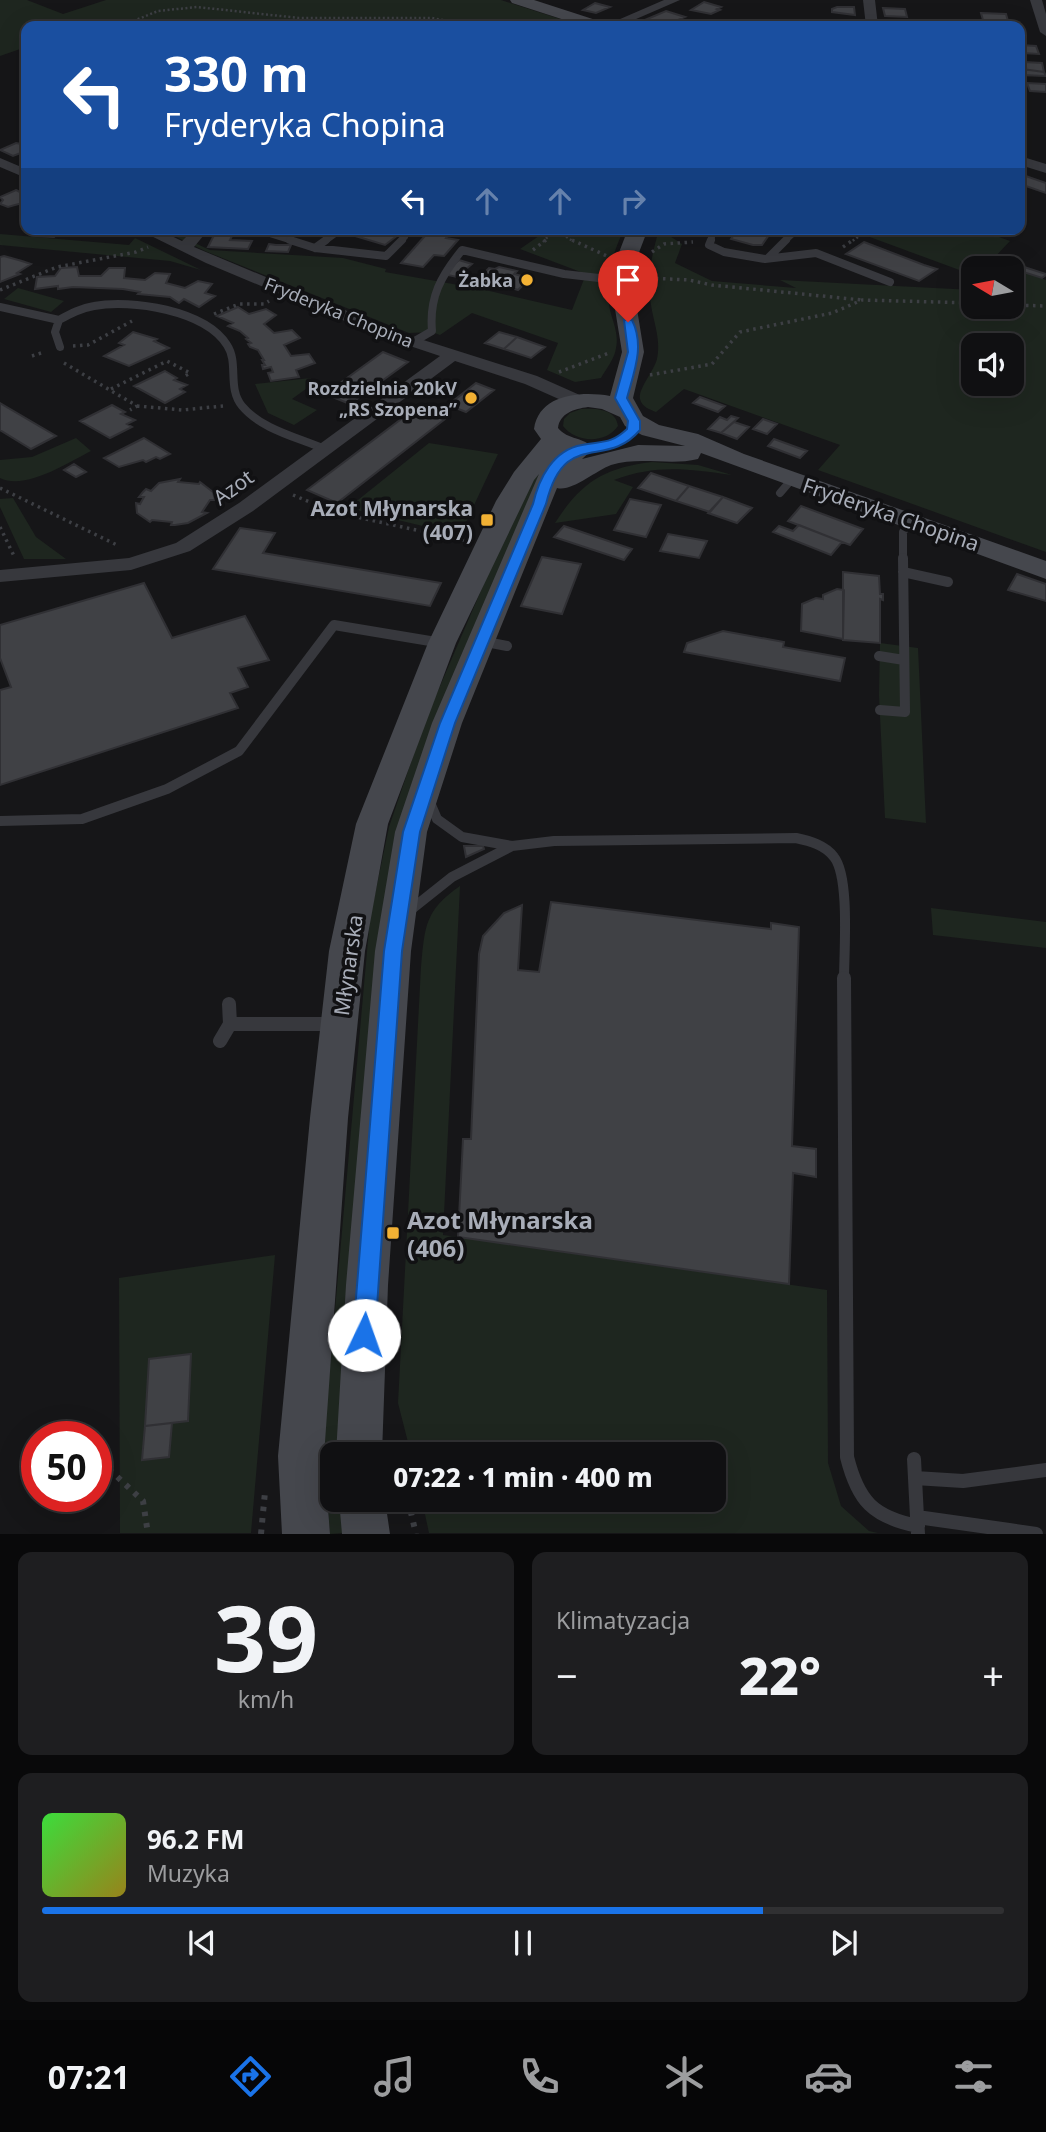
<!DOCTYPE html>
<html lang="pl">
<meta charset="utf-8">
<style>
body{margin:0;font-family:"Noto Sans",sans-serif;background:#1e1e20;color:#f1f3f6;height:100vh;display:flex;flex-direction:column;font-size:26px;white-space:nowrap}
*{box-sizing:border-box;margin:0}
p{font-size:23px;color:#9c9d9f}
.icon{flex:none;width:38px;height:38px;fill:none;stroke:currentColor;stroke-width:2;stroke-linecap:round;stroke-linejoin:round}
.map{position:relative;height:1534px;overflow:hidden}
.panel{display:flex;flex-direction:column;gap:18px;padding:18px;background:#09090a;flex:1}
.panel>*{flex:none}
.banner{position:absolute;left:21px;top:21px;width:1004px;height:214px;border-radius:14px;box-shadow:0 7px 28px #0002,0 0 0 2px #303032;background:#1a4fa0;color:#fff;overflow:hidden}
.needle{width:46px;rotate:280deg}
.tools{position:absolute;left:961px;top:256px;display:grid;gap:14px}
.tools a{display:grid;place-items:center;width:63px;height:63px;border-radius:14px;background:#101012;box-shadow:0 7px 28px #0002,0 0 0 2px #303032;font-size:35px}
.speed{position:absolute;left:21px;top:1421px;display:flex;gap:14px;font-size:35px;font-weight:700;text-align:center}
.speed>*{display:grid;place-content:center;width:91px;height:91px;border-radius:50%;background:#101012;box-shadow:0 7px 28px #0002,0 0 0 2px #303032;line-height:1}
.speed .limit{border:10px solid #d22;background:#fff;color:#111}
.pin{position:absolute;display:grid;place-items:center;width:60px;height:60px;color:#fff;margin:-72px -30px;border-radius:50% 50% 50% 0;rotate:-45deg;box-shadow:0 0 7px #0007}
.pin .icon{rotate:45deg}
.me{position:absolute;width:77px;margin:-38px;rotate:3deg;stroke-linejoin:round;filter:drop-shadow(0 0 5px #0008)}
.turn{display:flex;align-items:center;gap:24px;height:147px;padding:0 28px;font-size:32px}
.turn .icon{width:91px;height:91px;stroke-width:2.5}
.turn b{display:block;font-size:49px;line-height:60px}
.lanes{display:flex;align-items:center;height:66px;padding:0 28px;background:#0003;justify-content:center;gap:35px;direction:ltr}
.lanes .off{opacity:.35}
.big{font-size:52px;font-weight:800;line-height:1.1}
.panel .tile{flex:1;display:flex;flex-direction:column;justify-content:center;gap:10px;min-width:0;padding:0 24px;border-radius:14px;background:#1e1e20}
.panel .dial{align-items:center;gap:0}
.dial b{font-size:91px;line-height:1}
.song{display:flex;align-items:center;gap:21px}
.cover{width:84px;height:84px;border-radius:10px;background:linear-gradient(135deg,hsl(120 70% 55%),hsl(50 70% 35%))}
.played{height:7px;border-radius:4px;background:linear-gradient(90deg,#1a73e8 75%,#303032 75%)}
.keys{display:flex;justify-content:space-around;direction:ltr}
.heat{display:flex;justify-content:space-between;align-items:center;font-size:38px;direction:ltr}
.panel .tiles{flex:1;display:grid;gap:18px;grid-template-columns:1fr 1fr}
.tile:last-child{grid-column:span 2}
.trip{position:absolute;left:320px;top:1442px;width:406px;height:70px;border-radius:14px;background:#101012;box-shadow:0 7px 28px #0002,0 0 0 2px #303032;font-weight:800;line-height:70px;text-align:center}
.dock{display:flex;height:112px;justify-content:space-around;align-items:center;background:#060607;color:#9c9d9f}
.dock .icon{width:49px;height:49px}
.dock .selected{color:#1a73e8}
.dock b{font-size:32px;color:#f1f3f6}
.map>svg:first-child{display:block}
.green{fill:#1e261f;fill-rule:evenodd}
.building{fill:#404145;stroke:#303034;stroke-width:2}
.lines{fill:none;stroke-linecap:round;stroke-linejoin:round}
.path-far2{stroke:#3d3f44;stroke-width:2.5;stroke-dasharray:2 2.5;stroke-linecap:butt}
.path-far1{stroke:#3d3f44;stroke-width:3.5;stroke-dasharray:2.5 4.5;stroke-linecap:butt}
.path{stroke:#3d3f44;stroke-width:6;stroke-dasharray:4.5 7;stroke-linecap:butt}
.lane-far3{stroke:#37383d;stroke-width:6}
.lane-far2{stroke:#37383d;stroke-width:8}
.lane-far1{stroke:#37383d;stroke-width:10}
.lane{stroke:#37383d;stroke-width:14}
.street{fill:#37383d;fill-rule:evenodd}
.secondary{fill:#45474d;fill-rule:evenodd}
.route{fill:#1a73e8;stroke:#114b97;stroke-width:2}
.poi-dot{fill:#f2b134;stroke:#111113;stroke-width:2.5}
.labels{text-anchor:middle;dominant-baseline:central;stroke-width:7;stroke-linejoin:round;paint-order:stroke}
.far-poi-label{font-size:18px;font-weight:bold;fill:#a8adb8;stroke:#111113;text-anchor:end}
.far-street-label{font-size:18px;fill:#a8adb8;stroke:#111113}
.street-label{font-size:21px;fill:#a8adb8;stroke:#111113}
.poi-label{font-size:21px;font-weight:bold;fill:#a8adb8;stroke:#111113;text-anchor:end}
.near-poi-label{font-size:24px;font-weight:bold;fill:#a8adb8;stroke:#111113;text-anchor:start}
</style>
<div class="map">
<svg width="1046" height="1534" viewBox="0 0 1046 1534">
<rect width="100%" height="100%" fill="#161618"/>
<path class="green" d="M 0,0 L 27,0 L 63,14 L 106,0 L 501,0 L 582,26 L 26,26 L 26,47 L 0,56 Z
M 160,229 L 195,229 L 186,239 L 210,250 L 343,258 L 386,269 L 385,272 L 481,289 L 572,310 L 586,274 L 520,249 L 549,229 L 624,229 C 612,255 604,281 610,310 C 613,322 619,335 616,348 C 615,358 606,369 601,378 L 575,382 L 547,370 L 558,343 L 472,313 L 440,335 L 432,332 L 409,333 L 205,251 Z
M 659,229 L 682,244 L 675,263 L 712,281 L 796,288 L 780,280 L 973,290 L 973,306 L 1012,306 L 1012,292 L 1017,291 L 1012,289 L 1012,268 L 973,268 L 973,275 L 848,229 L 977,229 L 1010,241 L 992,260 L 1046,280 L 1046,552 L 818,470 L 840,445 L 684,389 L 656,412 C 649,409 642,407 640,399 C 638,389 654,371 657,359 C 661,339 654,324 651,305 C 646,278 652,255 659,229 ZM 973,345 L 1012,345 L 1012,383 L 973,383 Z
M 0,234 L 129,245 L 135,238 L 201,270 L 170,261 L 0,245 Z
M 18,288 L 64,301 L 51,312 L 4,299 Z
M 311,378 L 310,386 L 292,399 L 317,410 L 294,425 L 268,413 L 255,384 Z
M 581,409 C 596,408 616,409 618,426 C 606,444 576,443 563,426 L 564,419 L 570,413 Z
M 76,438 L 91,451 C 69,462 25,491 0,478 L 0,460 L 32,457 Z
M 429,443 L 498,454 L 460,535 L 348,508 Z
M 545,461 L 435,724 L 337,1454 L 332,1454 L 332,1500 L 341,1500 L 345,1533 L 330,1534 L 323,1444 L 370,918 L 389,827 L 425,721 L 519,502 Z
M 652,462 L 698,465 L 732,475 C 688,469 656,464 614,480 L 633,487 L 616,514 L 555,523 C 581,482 604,468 652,462 Z
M 13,498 L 36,537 L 66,559 L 24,559 L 0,507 L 0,499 Z
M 880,643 L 918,648 L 926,823 L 885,818 L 879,695 Z
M 460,886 L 443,1235 L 827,1290 L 828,1463 L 841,1506 L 869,1531 L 878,1533 L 429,1533 L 422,1500 L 714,1500 L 714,1454 L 411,1454 L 398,1403 L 421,967 C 425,927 424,911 460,886 Z
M 931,908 L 1046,922 L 1046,948 L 933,935 Z
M 275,1255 L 251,1533 L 120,1533 L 119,1278 Z"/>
<path class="building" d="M 704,2 L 721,7 L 717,9 L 720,10 L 711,14 L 691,10 Z
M 595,3 L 610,7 L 596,13 L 583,10 Z
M 837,7 L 854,7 L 855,15 L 832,12 L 832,9 Z
M 883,8 L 905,9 L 907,17 L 885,16 Z
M 666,11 L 685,17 L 664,26 L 633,25 Z
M 981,13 L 1006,14 L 1008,21 L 983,20 Z
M 1020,45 L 1036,46 L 1039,54 L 1022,53 Z
M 1024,62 L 1042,63 L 1044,72 L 1022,69 L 1026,67 Z
M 1022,69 L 1044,72 L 1046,76 L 1020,75 Z
M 1027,83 L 1046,84 L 1046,92 L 1030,91 Z
M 16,143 L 26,145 L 26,151 L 13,156 L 0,150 Z
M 1020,174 L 1046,183 L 1046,193 L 1020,184 Z
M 16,190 L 26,195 L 26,202 L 8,207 L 0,204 L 3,200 L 0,197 Z
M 43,229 L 47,229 L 60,230 L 54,237 L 37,236 Z
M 360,229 L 406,229 L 385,245 L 352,235 Z
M 431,229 L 453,229 L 446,238 L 458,240 L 444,256 L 434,255 L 423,267 L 401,263 Z
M 738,229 L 770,229 L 769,232 L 771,232 L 762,245 L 753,245 L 731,239 Z
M 216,231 L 234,232 L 230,240 L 252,241 L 248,249 L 208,247 Z
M 864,242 L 924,265 L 937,269 L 919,281 L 846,254 Z
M 269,244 L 276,245 L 291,245 L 288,252 L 266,251 Z
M 4,256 L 22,261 L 31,264 L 17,273 L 20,274 L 0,282 L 0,257 Z
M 459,260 L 472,264 L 457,277 L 443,274 Z
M 1021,266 L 1046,274 L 1046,275 L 1042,278 L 1017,270 Z
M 77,267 L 79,276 L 101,276 L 109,268 L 125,268 L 124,278 L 145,280 L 155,273 L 170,274 L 166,283 L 185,288 L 198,281 L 212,284 L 205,293 L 215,296 L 199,307 L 184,299 L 179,303 L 170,297 L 138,294 L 140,292 L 123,289 L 73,287 L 58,289 L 58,286 L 35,289 L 37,277 L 55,276 L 61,268 Z
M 499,267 L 517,271 L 514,274 L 530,278 L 518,290 L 491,281 L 488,284 L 480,282 L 488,274 L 484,273 L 489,268 L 495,269 Z
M 238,307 L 249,314 L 266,309 L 276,315 L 264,324 L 274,333 L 292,330 L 300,338 L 284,345 L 291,356 L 309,354 L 315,363 L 296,370 L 299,377 L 271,381 L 268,373 L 273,372 L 271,367 L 263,369 L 262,365 L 265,365 L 262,360 L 264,360 L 258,350 L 250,347 L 248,344 L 251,343 L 246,339 L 248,338 L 240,331 L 228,326 L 233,323 L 217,316 Z
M 133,332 L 157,339 L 154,341 L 169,348 L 129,366 L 104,356 L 124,345 L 119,343 Z
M 499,332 L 517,337 L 504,349 L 485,343 Z
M 517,337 L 545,347 L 531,358 L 504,349 Z
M 383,352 L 408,362 L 350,404 L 325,394 Z
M 165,371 L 177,378 L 174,380 L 187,385 L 180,389 L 185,392 L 165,403 L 134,386 Z
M 476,383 L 494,390 L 466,412 L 448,405 Z
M 700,397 L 725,406 L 718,412 L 693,403 Z
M 0,403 L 56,436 L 31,449 L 0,430 Z
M 112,405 L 125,412 L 121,414 L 135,420 L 127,424 L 132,427 L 110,438 L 80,421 Z
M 416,408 L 445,419 L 337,503 L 307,490 Z
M 731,416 L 738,418 L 721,433 L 708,429 L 720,417 L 727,420 Z
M 763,419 L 777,424 L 767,434 L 753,429 Z
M 734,422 L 749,427 L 737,439 L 721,433 Z
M 144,438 L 170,454 L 160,459 L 156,457 L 146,462 L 143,460 L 119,467 L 104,458 Z
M 774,439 L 807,451 L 800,458 L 768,446 Z
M 74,464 L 86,472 L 76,477 L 64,470 Z
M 651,473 L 689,486 L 676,501 L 638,488 Z
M 180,479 L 178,482 L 199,484 L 200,482 L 213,492 L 215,500 L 210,500 L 202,512 L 207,513 L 188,523 L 175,525 L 171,525 L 172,522 L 152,520 L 150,522 L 137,513 L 136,503 L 140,504 L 144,497 L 139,497 L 143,492 L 146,489 L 151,491 L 159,483 Z
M 689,486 L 723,497 L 710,512 L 676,501 Z
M 723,497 L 752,508 L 737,523 L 708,513 Z
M 630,499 L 661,505 L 646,537 L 614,530 Z
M 801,506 L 836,519 L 863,529 L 850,545 L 788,521 Z
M 799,525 L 842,542 L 831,555 L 773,532 L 779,526 L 793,531 Z
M 564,526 L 632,549 L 624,560 L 554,537 Z
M 240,528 L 275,533 L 263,553 L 441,583 L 430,606 L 213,569 Z
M 668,534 L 707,541 L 699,558 L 660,551 Z
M 542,557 L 581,564 L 562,614 L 521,606 Z
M 843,572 L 879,576 L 880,594 L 883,594 L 883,600 L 880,599 L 880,643 L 843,640 Z
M 1017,574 L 1046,584 L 1046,601 L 1008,590 Z
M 144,583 L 172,638 L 245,616 L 269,660 L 238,668 L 248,687 L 230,693 L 238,708 L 0,785 L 0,690 L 11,687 L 0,658 L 0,625 Z
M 837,589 L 844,590 L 843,639 L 801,631 L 802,604 L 816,598 L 823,599 L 823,595 Z
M 723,631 L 784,642 L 783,647 L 845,658 L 840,681 L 684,652 L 687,643 Z
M 464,846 L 483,846 L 484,849 L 466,857 Z
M 551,902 L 771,929 L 771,923 L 799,927 L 792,1146 L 816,1149 L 816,1177 L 793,1173 L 789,1284 L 458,1237 L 463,1139 L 471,1139 L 479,954 L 483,936 L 504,913 L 522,905 L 518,970 L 539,972 Z
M 191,1354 L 188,1421 L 145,1426 L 149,1359 Z
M 172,1423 L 169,1457 L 142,1460 L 145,1426 Z"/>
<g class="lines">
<path class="path-far2" d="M 121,26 L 158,11 L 197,7 L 299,18 L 432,18 L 475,26
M 555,229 L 574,242
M 837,229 L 858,237 L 851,242
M 543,242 L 555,229"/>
<path class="path-far1" d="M 572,240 L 607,256
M 843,247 L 853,240
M 533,250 L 546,240
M 652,252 L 664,244 L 693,242
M 649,278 L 689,280 L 712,285 L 862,300
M 0,290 L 57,267 L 136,252 L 148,247
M 1012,305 L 1046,306
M 214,314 L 239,304 L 264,304 L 269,301
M 73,346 L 88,345 L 132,321
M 32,356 L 44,352
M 64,363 L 137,406 L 130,410
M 559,372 L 609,353
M 650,375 L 712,364 L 740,332 L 832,313 L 862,300 L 973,303
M 111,389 L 167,361 L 190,373 L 185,376
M 137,406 L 182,410 L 223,406
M 0,488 L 119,546
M 293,495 L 333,512 L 467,541
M 0,527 L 15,558"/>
<path class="path" d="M 109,1469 L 143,1501 L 148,1534
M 408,1500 L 416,1534
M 261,1534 L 265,1492"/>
<path class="lane-far3" d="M 263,229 L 260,231 L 295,242
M 324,242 L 342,229
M 400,242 L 405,237
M 710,242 L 715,229
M 784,242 L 798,229"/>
<path class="lane-far2" d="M 290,240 L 315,248 L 386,256 L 402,240
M 711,240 L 709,245 L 724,252 L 765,259 L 816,253 L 890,282
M 315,248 L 326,240
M 768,258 L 786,240
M 0,307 L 59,320
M 413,342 L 432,331 C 429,297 441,276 462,250 L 564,274 L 625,281
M 60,347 L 55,332 L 59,320 C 70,314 81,308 94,306 C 131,299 205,310 227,345 C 239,363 227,388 242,406 C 261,429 296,437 322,448
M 780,493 L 792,479
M 903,560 L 903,532 L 911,520"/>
<path class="lane-far1" d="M 903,572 L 948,582
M 481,641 L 507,646
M 879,656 L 904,660
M 880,710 L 905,712 L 903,558
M 428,798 L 437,819 L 462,837 L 512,846 L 554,841 L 796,838 C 810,841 825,845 834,857 C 850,877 844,952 844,980
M 0,821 L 82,819 L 167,789 L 239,751 L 334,625 L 442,643
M 408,912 L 452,877 L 512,846"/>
<path class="lane" d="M 844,978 L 847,1457 C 858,1501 873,1517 918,1526
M 229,1004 L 230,1024 L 334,1024
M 220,1041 L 230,1024
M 914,1459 L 917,1517
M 915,1478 L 963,1481 L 1046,1470
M 918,1534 L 917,1517 L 1009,1530
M 1010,1534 L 1009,1530 L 1036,1534"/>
<path class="street" d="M 664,0 L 680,0 L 620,26 L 604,26 Z
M 863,0 L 875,0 L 878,26 L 866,26 Z
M 1030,0 L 1042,0 L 1046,14 L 1046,36 L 1040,32 Z
M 1020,156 L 1046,164 L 1046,173 L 1020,165 Z
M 0,158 L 26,169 L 26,178 L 0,167 Z
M 137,229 L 157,229 L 182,241 L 194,229 L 209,229 L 194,247 L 395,331 L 537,376 L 582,396 L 585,400 L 582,404 L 570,404 L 525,384 L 455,361 L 253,511 L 190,551 L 131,570 L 0,582 L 0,570 L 129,558 L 176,543 L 239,503 L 440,356 L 383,337 L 206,263 Z"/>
<path class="secondary" d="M 510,0 L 534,0 L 605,23 L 607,26 L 583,26 L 512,3 Z
M 628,229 L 648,229 L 638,255 L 636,279 L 637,309 L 644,352 L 633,398 L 643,416 L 659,425 L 698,434 L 744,454 L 1046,561 L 1046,579 L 701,453 L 698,459 C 670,466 640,456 611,465 C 595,471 572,492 557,488 L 462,723 L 427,832 L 411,951 L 388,1285 L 382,1454 L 336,1454 L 346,1285 L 375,951 L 395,832 L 432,723 L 539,474 L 534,480 L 456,643 L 388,824 L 365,951 L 348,1118 L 324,1456 L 330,1534 L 282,1534 L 278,1456 L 310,1118 L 329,951 L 356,824 L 428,643 L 496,501 L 514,472 L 541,439 L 534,429 C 539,394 581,391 610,396 L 622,352 L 615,309 L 614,279 L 618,255 ZM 588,407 L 602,409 L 620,417 L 625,426 L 642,435 L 685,446 L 638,445 L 582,459 L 593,449 C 586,437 567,440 558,428 C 560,413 574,409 588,407 Z
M 339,1500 L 385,1500 L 390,1534 L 342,1534 Z"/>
</g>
<path class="route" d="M 624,320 L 632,320 C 645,346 634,372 627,398 L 640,421 L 640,430 C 605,471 565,427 546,504 L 455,723 L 420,832 L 402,951 L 375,1335 L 372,1343 L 364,1346 L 356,1343 L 353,1335 L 384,951 L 403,832 L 440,723 L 533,504 C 539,478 553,450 582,445 C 603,441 611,444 627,429 L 628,421 L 615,398 L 628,352 Z"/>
<g class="poi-dot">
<circle cx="527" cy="280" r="7"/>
<circle cx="471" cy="398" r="7"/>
<rect x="480" y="513" width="14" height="14" rx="3.5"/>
<rect x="386" y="1226" width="14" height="14" rx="3.5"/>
</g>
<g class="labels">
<g class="far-poi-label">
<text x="513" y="280">Żabka</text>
<text x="457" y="388">Rozdzielnia 20kV<tspan x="457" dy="21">„RS Szopena”</tspan></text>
</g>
<g class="far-street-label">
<text transform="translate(339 312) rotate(22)">Fryderyka Chopina</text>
</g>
<g class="street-label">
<text transform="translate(233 487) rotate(-36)">Azot</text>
<text transform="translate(891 514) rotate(19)">Fryderyka Chopina</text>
<text transform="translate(348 965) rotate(-82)">Młynarska</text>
</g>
<g class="poi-label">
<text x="473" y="508">Azot Młynarska<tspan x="473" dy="24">(407)</tspan></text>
</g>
<g class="near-poi-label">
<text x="407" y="1219">Azot Młynarska<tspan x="407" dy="28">(406)</tspan></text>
</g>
</g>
</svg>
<div class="tools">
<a><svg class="needle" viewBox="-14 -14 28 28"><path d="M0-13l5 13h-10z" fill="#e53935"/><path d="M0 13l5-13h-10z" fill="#9c9d9f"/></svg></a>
<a><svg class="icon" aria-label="sound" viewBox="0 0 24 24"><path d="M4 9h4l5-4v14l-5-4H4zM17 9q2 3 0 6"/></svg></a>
</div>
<div class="speed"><div class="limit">50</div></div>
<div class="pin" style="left:628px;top:322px;background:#d93025"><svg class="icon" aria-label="arrive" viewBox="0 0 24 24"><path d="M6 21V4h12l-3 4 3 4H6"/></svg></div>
<svg class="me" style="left:364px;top:1335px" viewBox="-20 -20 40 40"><circle r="19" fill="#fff"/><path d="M0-13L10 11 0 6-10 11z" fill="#1a73e8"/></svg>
<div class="trip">07:22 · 1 min · 400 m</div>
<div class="banner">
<div class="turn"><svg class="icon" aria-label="left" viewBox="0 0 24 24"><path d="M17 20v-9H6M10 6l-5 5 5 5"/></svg><div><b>330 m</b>Fryderyka Chopina</div></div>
<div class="lanes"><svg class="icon" aria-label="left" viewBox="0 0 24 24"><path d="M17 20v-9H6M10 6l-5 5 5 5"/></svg><svg class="icon off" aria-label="ahead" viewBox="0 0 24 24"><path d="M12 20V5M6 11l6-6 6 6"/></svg><svg class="icon off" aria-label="ahead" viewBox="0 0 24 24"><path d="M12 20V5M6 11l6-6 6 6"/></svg><svg class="icon off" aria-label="right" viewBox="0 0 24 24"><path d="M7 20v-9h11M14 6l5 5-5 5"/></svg></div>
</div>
</div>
<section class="panel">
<div class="tiles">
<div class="tile dial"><b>39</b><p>km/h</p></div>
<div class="tile"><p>Klimatyzacja</p>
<div class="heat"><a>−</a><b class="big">22°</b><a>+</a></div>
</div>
<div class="tile">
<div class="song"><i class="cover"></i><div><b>96.2 FM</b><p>Muzyka</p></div></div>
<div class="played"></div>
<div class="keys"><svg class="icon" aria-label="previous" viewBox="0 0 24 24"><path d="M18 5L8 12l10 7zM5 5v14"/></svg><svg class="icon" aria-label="pause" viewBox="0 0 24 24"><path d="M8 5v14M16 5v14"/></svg><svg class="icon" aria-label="next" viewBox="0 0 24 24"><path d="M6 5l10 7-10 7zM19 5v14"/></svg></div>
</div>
</div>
</section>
<nav class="dock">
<b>07:21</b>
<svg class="icon selected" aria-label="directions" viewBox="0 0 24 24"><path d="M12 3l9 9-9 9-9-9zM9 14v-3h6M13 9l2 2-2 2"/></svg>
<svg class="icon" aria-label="music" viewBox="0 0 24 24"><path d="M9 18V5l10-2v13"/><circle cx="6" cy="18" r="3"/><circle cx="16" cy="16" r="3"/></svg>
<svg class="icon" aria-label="phone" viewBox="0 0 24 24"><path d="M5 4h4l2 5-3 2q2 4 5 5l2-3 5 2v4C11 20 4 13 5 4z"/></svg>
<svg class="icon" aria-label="climate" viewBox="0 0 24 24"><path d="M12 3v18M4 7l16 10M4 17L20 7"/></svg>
<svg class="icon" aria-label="car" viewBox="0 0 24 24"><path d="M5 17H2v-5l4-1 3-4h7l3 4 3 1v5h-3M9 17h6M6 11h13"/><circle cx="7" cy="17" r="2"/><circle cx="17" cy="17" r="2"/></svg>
<svg class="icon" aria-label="filters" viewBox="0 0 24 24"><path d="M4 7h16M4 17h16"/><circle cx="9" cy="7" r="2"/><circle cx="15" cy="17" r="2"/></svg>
</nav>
